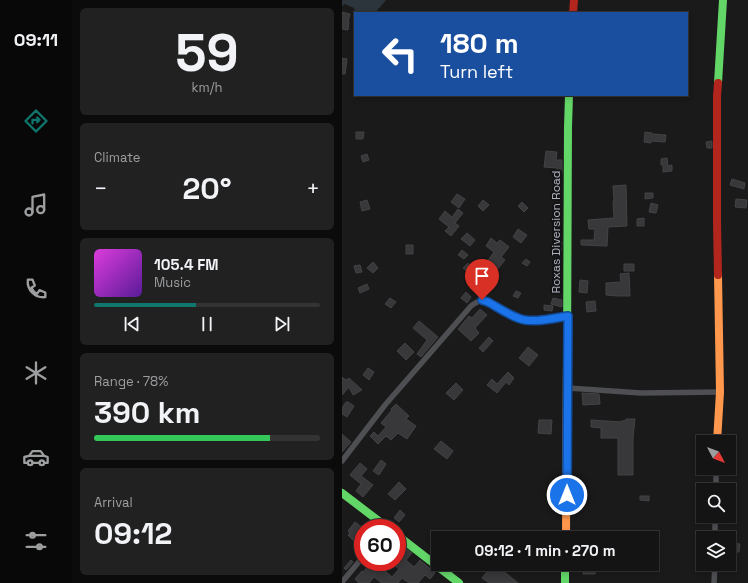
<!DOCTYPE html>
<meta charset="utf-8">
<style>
body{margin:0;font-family:"Space Grotesk",sans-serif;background:#212122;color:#f1f3f6;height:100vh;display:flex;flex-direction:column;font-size:15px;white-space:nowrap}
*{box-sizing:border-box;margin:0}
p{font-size:13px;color:#9d9ea0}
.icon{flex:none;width:22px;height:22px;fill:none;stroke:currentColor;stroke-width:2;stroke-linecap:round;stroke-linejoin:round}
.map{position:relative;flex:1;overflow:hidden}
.panel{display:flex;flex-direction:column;gap:8px;padding:8px;background:#0b0b0b;width:270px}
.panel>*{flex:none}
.top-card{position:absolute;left:12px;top:12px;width:334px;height:84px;border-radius:0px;box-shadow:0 2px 6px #0003,0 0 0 1px #333334;background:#1a4fa0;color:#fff;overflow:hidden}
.needle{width:26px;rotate:131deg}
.buttons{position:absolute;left:354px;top:435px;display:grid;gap:8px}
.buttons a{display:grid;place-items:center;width:40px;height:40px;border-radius:0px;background:#141414;box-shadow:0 2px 6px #0003,0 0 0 1px #333334;font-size:20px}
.speed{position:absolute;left:12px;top:519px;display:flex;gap:8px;font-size:20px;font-weight:700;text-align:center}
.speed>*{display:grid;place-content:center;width:52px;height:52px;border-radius:50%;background:#141414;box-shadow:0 2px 6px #0003,0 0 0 1px #333334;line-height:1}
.speed .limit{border:6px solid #d22;background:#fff;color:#111}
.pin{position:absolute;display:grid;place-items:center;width:34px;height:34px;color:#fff;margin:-41px -17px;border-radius:50% 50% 50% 0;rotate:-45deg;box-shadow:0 0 4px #0007}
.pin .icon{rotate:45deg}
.me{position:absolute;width:44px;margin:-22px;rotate:0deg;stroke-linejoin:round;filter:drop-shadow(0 0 3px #0008)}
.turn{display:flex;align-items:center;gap:14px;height:84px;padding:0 20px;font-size:18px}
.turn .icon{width:52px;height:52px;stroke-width:2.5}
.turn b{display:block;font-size:28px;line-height:34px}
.big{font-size:30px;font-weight:600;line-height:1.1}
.panel .card{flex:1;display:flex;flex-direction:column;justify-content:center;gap:6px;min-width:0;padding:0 14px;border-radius:6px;background:#212122}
.panel .dial{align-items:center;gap:0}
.dial b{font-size:52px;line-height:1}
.song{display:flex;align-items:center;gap:12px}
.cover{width:48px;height:48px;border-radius:6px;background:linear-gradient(135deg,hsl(300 70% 55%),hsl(270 70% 35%))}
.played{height:4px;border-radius:2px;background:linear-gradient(90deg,#0f766e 45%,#333334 45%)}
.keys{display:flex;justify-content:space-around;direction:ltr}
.heat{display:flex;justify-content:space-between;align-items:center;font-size:22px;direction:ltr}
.charge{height:6px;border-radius:3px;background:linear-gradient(90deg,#34c759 78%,#333334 0)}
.trip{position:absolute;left:89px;top:531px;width:228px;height:40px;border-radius:0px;background:#141414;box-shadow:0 2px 6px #0003,0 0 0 1px #333334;font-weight:600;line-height:40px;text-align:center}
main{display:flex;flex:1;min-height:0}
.tabs{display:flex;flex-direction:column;width:72px;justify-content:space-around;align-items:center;background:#080808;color:#9d9ea0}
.tabs .icon{width:28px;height:28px}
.tabs .active{color:#0f766e}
.tabs b{font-size:18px;color:#f1f3f6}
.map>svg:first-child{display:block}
.water{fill:#2d353c}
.building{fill:#38383a;stroke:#424346}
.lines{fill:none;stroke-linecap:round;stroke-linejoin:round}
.street{stroke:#4e4f53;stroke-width:5.5}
.fast{stroke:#63d668;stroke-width:8}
.slow{stroke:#ff974d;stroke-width:8}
.jam{stroke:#b3261e;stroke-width:8}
.route-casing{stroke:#114b97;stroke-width:10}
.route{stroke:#1a73e8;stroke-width:7}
.labels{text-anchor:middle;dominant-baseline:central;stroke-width:4;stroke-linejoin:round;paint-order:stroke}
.street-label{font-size:12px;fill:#acb0ba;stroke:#141416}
</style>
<main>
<nav class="tabs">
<b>09:11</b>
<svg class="icon active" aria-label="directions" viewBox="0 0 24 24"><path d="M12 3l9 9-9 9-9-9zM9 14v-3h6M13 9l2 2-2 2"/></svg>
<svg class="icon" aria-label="music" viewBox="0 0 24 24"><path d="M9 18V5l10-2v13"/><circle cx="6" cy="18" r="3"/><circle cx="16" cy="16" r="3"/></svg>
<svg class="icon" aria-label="phone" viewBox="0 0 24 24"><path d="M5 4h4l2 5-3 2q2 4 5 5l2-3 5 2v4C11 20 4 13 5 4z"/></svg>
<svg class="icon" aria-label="climate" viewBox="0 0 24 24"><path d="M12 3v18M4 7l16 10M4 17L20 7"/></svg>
<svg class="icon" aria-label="car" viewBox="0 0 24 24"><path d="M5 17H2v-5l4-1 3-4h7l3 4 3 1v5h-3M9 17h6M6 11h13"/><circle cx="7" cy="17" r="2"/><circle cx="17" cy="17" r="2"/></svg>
<svg class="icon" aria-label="filters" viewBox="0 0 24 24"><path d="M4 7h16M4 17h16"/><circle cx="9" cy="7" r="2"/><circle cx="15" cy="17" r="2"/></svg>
</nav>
<section class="panel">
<div class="card dial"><b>59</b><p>km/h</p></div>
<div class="card"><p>Climate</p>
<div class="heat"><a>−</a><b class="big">20°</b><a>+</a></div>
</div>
<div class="card">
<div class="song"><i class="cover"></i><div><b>105.4 FM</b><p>Music</p></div></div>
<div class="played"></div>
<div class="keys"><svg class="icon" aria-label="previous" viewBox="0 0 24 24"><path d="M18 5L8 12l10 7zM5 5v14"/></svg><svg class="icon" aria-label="pause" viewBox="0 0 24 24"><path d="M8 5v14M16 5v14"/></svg><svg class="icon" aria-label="next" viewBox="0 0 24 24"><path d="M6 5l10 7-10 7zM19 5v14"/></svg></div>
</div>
<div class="card"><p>Range · 78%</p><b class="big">390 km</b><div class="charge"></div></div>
<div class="card"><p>Arrival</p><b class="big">09:12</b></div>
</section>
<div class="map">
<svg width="406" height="583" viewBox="0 0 406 583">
<rect width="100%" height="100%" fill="#1a1a1a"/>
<path class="water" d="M 0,0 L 44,0 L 33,13 L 13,13 L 12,8 L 3,4 L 0,6 Z"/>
<path class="building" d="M 0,12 L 8,14 L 6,22 L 7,22 L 6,30 L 0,29 Z
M 0,58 L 5,59 L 3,74 L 0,74 Z
M 14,132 L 22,132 L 21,139 L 14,139 Z
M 303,132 L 310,133 L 310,134 L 324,135 L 323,142 L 309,141 L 309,143 L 302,142 Z
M 370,141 L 370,148 L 365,148 L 364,142 Z
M 204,151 L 215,152 L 214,160 L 220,160 L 220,173 L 215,172 L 215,168 L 202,167 Z
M 25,154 L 27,160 L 21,162 L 19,156 Z
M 325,158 L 326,166 L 330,165 L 330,171 L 321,172 L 321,165 L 319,165 L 319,159 Z
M 390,179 L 403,183 L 402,189 L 388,185 Z
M 284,185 L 285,226 L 266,227 L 265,246 L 239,245 L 239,240 L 252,240 L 253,229 L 247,229 L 246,220 L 272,218 L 271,201 L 272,201 L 271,186 Z
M 303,193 L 311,193 L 311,198 L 303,199 Z
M 115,194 L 123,199 L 117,208 L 109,202 Z
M 394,199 L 405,200 L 404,208 L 393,207 Z
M 25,200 L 28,209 L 20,211 L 18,202 Z
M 141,200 L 147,205 L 141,211 L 136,206 Z
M 180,202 L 186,208 L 182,212 L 176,206 Z
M 309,203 L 316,205 L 314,213 L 307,212 Z
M 116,209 L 121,213 L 113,223 L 117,226 L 109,236 L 103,231 L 107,227 L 97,219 L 103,211 L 110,217 Z
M 302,218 L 302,226 L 295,226 L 295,219 Z
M 176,229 L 185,235 L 179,243 L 171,237 Z
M 125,233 L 133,240 L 128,246 L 119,239 Z
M 149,238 L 155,243 L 158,240 L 167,247 L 159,257 L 163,260 L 136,293 L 132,289 L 138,281 L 130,274 L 129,275 L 121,268 L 126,263 L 137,273 L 152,252 L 144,246 Z
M 214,240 L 220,241 L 219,252 L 212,251 Z
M 64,245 L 71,245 L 71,254 L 64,254 Z
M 120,250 L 126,255 L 122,259 L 116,255 Z
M 184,259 L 188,262 L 185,266 L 180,263 Z
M 31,262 L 36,268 L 31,273 L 25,268 Z
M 282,264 L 292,264 L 292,271 L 282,271 Z
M 18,265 L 20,272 L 14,273 L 12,266 Z
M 287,273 L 288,296 L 276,296 L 264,295 L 264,283 L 279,282 L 278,274 Z
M 238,280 L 246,281 L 245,293 L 237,292 Z
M 25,284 L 27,289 L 18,293 L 16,288 Z
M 174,291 L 179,293 L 176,298 L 171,296 Z
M 124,292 L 129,297 L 125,303 L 119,298 Z
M 48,298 L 54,302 L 49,308 L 43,304 Z
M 211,298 L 220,300 L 220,307 L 209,304 Z
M 253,301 L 254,311 L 245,312 L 244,302 Z
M 202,305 L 211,306 L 210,311 L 202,310 Z
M 138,309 L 145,315 L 133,328 L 137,333 L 129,341 L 116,329 L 127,316 L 130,318 Z
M 77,321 L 96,337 L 79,357 L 75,354 L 85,340 L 71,328 Z
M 147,337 L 151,341 L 141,352 L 137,348 Z
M 63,343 L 72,352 L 64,360 L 55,351 Z
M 186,347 L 196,355 L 187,366 L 177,358 Z
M 26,368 L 32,372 L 27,380 L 21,375 Z
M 166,372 L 172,378 L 167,385 L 164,382 L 155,393 L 145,385 L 150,379 L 155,384 Z
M 0,377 L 4,380 L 7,378 L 20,390 L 11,395 L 7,387 L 0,395 Z
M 114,383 L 121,390 L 112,400 L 104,393 Z
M 240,393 L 257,394 L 258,404 L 241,405 Z
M 4,402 L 6,402 L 12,406 L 5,417 L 0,414 L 0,408 Z
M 54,404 L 67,416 L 64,419 L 74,426 L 65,439 L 56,433 L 49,440 L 44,436 L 36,444 L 28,436 L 32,432 L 36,436 L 44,427 L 39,423 L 50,410 L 49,409 Z
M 284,419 L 293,419 L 291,437 L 291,475 L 276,475 L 276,438 L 259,438 L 259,428 L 249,427 L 249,420 L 279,422 L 279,421 L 283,421 Z
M 197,420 L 210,420 L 209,434 L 196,433 Z
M 0,434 L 9,442 L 0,452 Z
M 99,441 L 111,451 L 105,459 L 92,449 Z
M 39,460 L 44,464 L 37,475 L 31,471 Z
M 18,463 L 25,469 L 19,476 L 31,485 L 21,497 L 14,491 L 19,484 L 8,475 Z
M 57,482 L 64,489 L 53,500 L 46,494 Z
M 298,496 L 307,496 L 307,501 L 298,500 Z
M 58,510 L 63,515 L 57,522 L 52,518 Z
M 13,522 L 21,528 L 21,541 L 15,537 L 12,541 L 6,535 L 8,533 L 6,531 Z
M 55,542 L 70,553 L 64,560 L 72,567 L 78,560 L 93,573 L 88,579 L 83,575 L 76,583 L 67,583 L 60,578 L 56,583 L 40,583 L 32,577 L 27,583 L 17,583 L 13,579 L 20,571 L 21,572 L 30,562 L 33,562 L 50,577 L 57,569 L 48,562 L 55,562 Z
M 390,543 L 398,544 L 397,552 L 389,552 Z
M 9,560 L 11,562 L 4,570 L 2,568 Z
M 151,564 L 159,564 L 163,567 L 160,570 L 176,583 L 147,583 L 140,578 Z
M 241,564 L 254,564 L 253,574 L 241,574 Z"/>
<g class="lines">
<path class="street" d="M 226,388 L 299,393 L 378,392
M 0,461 L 43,405 L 129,306 C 135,302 137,299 146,302 C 156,307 165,314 176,318 C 189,324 212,318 226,315
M 374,490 L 374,468
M 373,538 L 373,516
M 0,582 L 21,557
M 372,583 L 373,564"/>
<path class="fast" d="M 376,83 L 381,0
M 225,356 L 226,127 L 227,95
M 0,493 L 46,528
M 55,535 L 117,583
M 223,564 L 223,583"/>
<path class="slow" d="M 375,442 L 378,392 L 376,275
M 224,538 L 225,356"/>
<path class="jam" d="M 231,13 L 232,0
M 376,83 L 375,96 L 375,222 L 376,275"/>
</g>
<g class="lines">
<defs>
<path id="route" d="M 140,300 L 146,302 C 155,307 165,314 176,318 C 189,324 212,318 226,316 L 225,495"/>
</defs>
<use href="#route" class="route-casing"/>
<use href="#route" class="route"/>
</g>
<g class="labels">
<g class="street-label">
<text transform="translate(214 232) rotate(-90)">Roxas Diversion Road</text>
</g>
</g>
</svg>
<div class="buttons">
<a><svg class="needle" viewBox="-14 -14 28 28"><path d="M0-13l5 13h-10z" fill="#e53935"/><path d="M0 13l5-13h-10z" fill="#9d9ea0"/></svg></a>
<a><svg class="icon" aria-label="search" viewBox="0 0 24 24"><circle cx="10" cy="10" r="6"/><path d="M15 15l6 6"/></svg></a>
<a><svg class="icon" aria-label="layers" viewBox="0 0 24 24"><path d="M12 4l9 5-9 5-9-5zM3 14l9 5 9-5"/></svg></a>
</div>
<div class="speed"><div class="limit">60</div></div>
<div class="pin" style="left:140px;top:300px;background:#d93025"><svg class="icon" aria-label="arrive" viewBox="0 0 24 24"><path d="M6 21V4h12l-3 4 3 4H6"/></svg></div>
<svg class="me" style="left:225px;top:495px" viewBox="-20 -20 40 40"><circle r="17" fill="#1a73e8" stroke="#fff" stroke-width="3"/><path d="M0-11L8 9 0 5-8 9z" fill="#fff"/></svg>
<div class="trip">09:12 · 1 min · 270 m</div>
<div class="top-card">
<div class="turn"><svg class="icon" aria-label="left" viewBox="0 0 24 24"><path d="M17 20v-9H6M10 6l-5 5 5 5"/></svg><div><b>180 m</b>Turn left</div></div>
</div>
</div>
</main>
